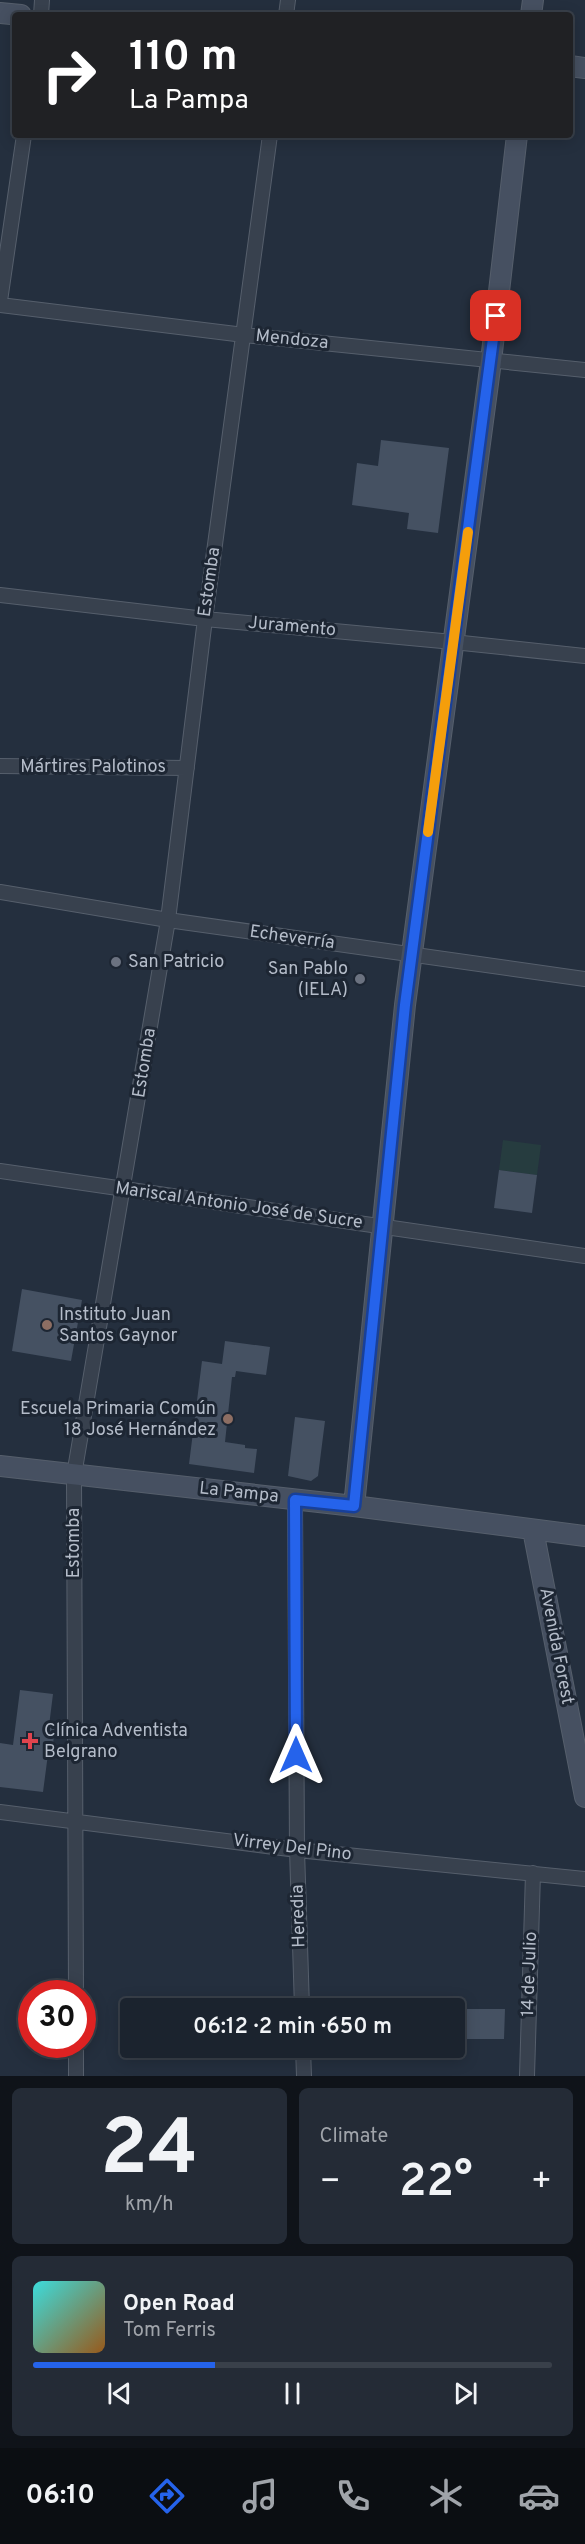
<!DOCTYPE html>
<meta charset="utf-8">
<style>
body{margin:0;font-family:Overpass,sans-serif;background:#242b36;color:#f1f3f6;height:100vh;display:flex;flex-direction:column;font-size:22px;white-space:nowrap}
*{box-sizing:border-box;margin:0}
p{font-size:20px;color:#a0a4aa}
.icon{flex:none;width:33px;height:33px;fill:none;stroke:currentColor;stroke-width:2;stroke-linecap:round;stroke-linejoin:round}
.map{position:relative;height:2076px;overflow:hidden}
.details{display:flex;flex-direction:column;gap:12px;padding:12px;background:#0f1319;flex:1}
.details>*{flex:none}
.top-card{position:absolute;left:12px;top:12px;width:561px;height:126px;border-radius:6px;box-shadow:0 3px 15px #0003,0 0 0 2px #39404a;background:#202124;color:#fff;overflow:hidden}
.speed{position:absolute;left:18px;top:1980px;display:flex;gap:12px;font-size:30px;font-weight:700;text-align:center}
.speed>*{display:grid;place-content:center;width:78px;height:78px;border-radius:50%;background:#1b232e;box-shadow:0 3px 15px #0003,0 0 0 2px #39404a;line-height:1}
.speed .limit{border:9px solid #d22;background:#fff;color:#111}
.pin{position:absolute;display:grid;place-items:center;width:51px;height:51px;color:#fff;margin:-26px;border-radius:12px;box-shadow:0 3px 9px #0006}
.me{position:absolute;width:66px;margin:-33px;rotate:0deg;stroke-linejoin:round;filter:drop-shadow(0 0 4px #0008)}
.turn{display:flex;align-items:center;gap:21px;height:126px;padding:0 18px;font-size:27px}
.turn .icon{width:78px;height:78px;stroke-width:2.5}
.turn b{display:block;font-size:42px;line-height:51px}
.big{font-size:45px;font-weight:600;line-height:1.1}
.details .tile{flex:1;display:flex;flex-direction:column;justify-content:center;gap:9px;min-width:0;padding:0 21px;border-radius:9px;background:#242b36}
.details .dial{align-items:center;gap:0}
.dial b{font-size:78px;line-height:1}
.song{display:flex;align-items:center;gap:18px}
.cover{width:72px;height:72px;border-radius:9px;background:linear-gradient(135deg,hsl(180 70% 55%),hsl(30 70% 35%))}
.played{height:6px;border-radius:3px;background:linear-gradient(90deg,#2563eb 35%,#39404a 35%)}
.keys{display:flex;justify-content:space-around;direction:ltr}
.heat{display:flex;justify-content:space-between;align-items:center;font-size:33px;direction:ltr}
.details .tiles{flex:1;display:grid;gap:12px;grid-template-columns:1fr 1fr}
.tile:last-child{grid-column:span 2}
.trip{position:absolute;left:120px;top:1998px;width:345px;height:60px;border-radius:6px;background:#1b232e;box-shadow:0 3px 15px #0003,0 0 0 2px #39404a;font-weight:600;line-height:60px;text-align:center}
.tab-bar{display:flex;height:96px;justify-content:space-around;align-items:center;background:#0b0e12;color:#a0a4aa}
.tab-bar .icon{width:42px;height:42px}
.tab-bar .selected{color:#2563eb}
.tab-bar b{font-size:27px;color:#f1f3f6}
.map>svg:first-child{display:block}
.green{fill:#263c3f}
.building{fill:#455162}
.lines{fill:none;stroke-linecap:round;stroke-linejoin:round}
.street-casing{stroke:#565f6c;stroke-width:16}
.secondary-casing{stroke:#565f6c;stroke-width:22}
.street{stroke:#38414e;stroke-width:14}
.secondary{stroke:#465061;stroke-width:20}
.route-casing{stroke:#184099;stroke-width:15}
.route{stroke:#2563eb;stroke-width:10}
.slow{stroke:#f59e0b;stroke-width:10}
.worship-dot{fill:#6b7280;stroke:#1d2633;stroke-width:2}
.education-dot{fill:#8d6e63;stroke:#1d2633;stroke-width:2}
.health-dot{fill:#e0444e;stroke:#1d2633;stroke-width:2}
.labels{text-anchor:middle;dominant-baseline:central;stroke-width:6;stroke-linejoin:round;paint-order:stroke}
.street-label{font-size:18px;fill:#b4bcc9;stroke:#1d2633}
.poi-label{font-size:18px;fill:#b4bcc9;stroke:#1d2633;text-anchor:start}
</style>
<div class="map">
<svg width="585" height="2076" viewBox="0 0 585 2076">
<rect width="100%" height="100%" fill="#242f3e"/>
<path class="green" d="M 503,1140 L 541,1145 L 537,1175 L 499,1170 Z
M 414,2008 L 465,2009 L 464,2039 L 455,2039 L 454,2008 Z"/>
<path class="building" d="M 381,440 L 449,448 L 438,533 L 407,529 L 409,513 L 352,505 L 357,463 L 378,466 Z
M 499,1170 L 537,1175 L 532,1213 L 494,1208 Z
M 22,1289 L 82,1300 L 71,1361 L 12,1351 Z
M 225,1341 L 270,1347 L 266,1375 L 236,1371 L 235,1377 L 232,1377 L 225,1442 L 245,1445 L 245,1448 L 257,1449 L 254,1473 L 189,1464 L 202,1361 L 222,1364 Z
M 295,1417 L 325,1421 L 318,1476 L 311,1481 L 288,1476 Z
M 20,1690 L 53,1694 L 49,1726 L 55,1726 L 52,1754 L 48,1754 L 43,1792 L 0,1787 L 0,1743 L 13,1745 Z
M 465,2009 L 505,2009 L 504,2039 L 464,2039 Z"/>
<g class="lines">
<defs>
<path id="street" d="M 41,15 L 42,0
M 286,15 L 288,0
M 0,301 L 24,135
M 0,305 L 244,335 L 585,370
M 0,595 L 205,619 L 453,642 L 585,656
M 0,766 L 187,768
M 0,892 L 168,920 L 585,979
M 0,1171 L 585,1256
M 295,1500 L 297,1850 L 302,2008
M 0,1812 L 297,1850 L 585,1879
M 76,1994 L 74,1475 L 168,920 L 205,619 L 270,135
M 76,2044 L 76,2076
M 303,2048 L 304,2076
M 527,2076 L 533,1873"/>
<path id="secondary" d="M 0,13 L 21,15
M 531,15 L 533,0
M 570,66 L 585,68
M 0,1466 L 354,1506 L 585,1536
M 354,1506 L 405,1005 L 491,361 L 517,135
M 533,1530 L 585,1797"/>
</defs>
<use href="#street" class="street-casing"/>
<use href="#secondary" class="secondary-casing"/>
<use href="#street" class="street"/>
<use href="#secondary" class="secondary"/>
</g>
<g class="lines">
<defs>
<path id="route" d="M 296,1755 L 295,1500 L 354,1506 L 405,1005 L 496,316"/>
</defs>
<use href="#route" class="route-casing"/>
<use href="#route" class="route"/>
<path class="slow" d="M 428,832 L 468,532"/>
</g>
<g class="worship-dot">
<circle cx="116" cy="962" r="6"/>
<circle cx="360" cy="979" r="6"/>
</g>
<g class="education-dot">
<circle cx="47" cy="1325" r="6"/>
<circle cx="228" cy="1419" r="6"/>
</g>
<path class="health-dot" d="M27 1732h6v6h6v6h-6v6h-6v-6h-6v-6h6z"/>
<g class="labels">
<g class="street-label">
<text transform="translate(292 340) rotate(6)">Mendoza</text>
<text transform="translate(210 582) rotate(-82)">Estomba</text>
<text transform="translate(292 627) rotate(5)">Juramento</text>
<text x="93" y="767">Mártires Palotinos</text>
<text transform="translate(292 938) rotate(8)">Echeverría</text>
<text transform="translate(145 1063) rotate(-81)">Estomba</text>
<text transform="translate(239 1206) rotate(8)">Mariscal Antonio José de Sucre</text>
<text transform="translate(239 1493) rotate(6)">La Pampa</text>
<text transform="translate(74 1543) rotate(-90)">Estomba</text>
<text transform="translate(556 1646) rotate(79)">Avenida Forest</text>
<text transform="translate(292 1848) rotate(7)">Virrey Del Pino</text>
<text transform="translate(299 1916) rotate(-92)">Heredia</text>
<text transform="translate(530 1974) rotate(-88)">14 de Julio</text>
</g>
<g class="poi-label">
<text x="128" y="962">San Patricio</text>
<text x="348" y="969" text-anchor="end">San Pablo<tspan x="348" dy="21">(IELA)</tspan></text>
<text x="59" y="1315">Instituto Juan<tspan x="59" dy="21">Santos Gaynor</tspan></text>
<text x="216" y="1409" text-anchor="end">Escuela Primaria Común<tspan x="216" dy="21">18 José Hernández</tspan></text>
<text x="44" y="1731">Clínica Adventista<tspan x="44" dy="21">Belgrano</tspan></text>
</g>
</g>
</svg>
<div class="speed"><div class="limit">30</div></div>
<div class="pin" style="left:496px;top:316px;background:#d93025"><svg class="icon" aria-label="arrive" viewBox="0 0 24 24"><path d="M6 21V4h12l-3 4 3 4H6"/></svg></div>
<svg class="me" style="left:296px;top:1755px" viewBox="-20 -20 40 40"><path d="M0-17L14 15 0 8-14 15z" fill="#2563eb" stroke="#fff" stroke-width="4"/></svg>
<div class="trip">06:12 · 2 min · 650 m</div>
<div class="top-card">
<div class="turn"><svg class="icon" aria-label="right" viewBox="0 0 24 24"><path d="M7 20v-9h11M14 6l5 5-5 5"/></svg><div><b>110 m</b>La Pampa</div></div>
</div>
</div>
<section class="details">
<div class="tiles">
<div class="tile dial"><b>24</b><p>km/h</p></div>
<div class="tile"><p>Climate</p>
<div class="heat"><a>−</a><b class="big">22°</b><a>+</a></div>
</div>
<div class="tile">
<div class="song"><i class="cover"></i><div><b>Open Road</b><p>Tom Ferris</p></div></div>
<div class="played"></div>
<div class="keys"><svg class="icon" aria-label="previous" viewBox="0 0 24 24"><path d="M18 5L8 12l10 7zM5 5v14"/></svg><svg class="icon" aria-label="pause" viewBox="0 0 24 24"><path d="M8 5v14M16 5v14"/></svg><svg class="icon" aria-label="next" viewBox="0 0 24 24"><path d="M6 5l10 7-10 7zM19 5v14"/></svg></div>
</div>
</div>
</section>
<nav class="tab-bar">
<b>06:10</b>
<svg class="icon selected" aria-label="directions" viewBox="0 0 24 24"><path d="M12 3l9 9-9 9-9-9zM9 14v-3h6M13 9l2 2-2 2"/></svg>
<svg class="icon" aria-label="music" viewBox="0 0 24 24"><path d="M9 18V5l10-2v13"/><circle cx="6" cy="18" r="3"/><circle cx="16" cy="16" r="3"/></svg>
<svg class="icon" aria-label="phone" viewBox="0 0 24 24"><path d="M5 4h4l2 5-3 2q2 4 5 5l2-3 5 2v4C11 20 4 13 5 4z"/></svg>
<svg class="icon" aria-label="climate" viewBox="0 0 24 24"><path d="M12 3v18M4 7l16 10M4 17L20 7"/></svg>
<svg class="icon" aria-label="car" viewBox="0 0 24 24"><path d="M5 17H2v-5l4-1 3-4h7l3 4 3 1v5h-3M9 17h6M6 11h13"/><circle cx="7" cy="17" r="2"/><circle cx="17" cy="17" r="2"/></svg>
</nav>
